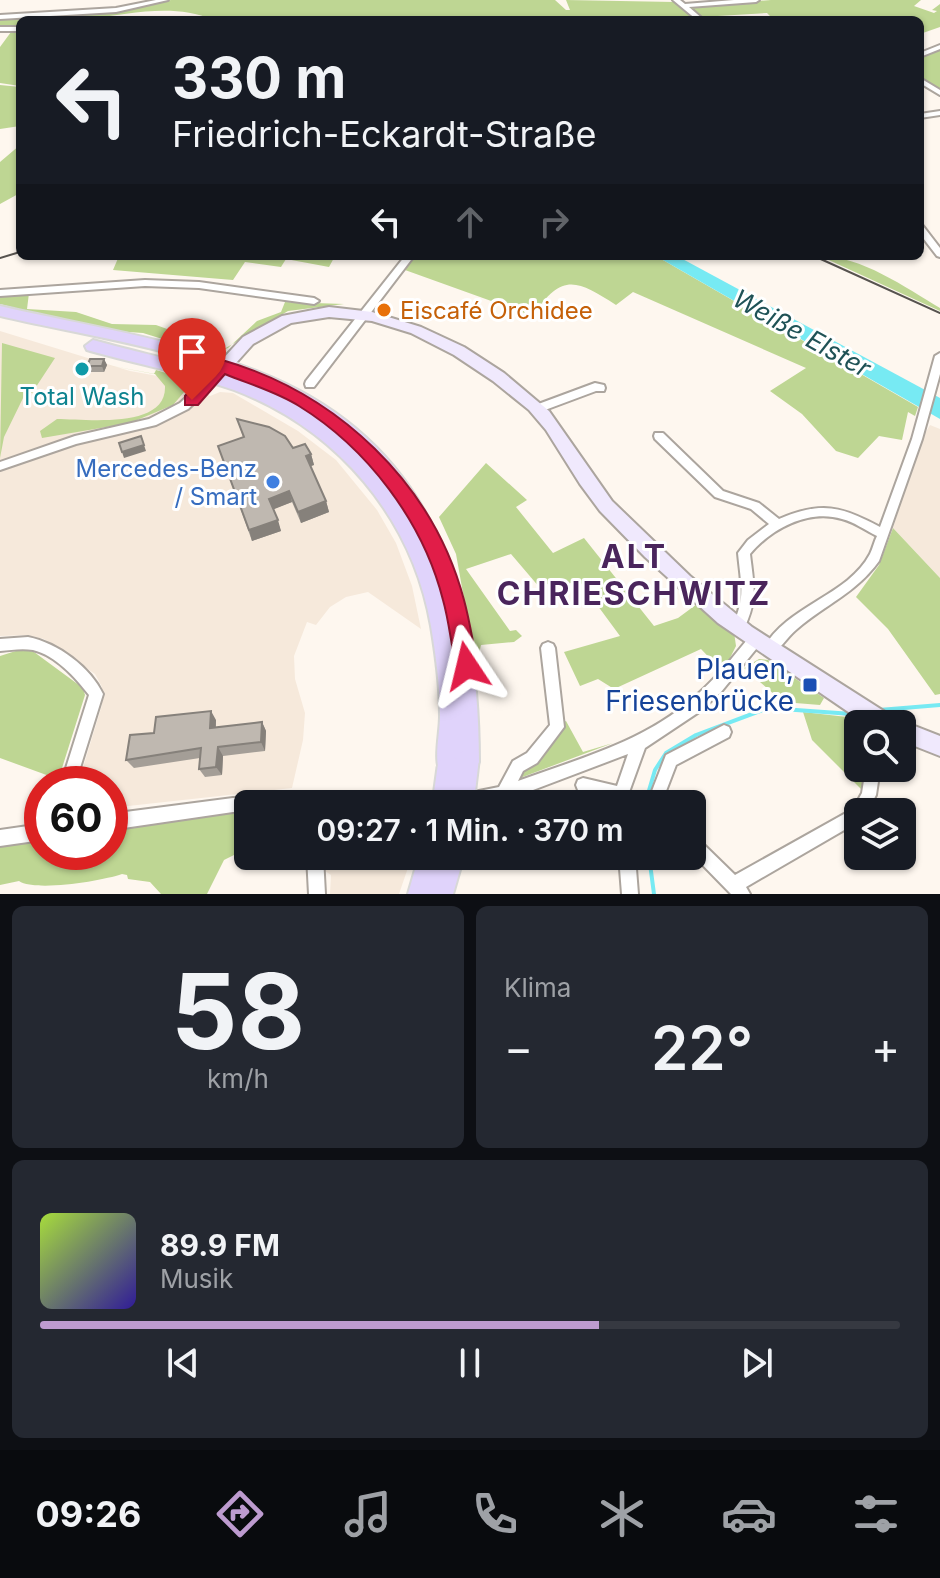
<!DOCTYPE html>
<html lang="de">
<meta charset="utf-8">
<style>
body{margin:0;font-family:Inter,sans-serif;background:#242831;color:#f1f3f6;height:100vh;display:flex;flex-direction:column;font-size:30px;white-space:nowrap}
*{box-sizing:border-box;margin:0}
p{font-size:26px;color:#9ea1a6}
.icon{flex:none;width:44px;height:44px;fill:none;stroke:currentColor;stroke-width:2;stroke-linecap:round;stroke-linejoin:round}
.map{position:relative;height:894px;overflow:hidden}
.sheet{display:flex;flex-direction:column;gap:12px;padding:12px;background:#0d0f14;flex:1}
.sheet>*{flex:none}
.guide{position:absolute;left:16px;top:16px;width:908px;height:244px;border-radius:12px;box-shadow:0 2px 6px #0004;background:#171b24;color:#f1f3f6;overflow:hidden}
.tools{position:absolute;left:844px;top:710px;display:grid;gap:16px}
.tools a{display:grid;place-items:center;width:72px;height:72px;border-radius:12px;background:#171b24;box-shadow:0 2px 6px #0004;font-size:40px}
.speed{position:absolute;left:24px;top:766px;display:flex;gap:16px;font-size:40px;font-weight:700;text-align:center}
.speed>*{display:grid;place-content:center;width:104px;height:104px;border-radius:50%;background:#171b24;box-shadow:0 2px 6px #0004;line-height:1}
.speed .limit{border:12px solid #d22;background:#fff;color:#111}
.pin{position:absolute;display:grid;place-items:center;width:68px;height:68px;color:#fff;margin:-82px -34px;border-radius:50% 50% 50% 0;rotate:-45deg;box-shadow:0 0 8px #0007}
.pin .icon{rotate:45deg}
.me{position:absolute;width:88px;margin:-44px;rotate:350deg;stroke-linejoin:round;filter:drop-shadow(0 0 6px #0008)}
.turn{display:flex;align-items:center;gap:28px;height:168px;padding:0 24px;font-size:36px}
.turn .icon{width:104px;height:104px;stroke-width:2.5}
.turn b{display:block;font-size:56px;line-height:68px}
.lanes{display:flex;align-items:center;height:76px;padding:0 24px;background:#0003;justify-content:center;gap:40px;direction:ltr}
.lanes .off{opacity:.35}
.big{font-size:60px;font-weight:600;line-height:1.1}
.sheet .card{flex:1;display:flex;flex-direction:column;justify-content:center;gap:12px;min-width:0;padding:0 28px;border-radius:12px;background:#242831}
.sheet .dial{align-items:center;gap:0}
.dial b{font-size:104px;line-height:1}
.song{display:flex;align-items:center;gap:24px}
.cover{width:96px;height:96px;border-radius:12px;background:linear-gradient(135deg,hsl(80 70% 55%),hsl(250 70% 35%))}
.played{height:8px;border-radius:4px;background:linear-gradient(90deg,#bd9bcf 65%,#363941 65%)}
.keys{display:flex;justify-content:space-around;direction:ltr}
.heat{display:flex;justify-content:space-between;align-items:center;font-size:44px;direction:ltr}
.sheet .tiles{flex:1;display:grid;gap:12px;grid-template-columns:1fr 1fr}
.card:last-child{grid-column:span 2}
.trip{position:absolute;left:234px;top:790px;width:472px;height:80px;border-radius:12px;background:#171b24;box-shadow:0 2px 6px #0004;font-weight:600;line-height:80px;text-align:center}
.menu{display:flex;height:128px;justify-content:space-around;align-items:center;background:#090b0e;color:#9ea1a6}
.menu .icon{width:56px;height:56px}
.menu .current{color:#bd9bcf}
.menu b{font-size:36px;color:#f1f3f6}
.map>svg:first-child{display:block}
.built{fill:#f6e9db}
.green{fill:#bed693}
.water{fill:#77eaf3}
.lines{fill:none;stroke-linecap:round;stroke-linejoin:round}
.stream{stroke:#77eaf3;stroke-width:4}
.street-casing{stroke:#aca59e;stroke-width:4}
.secondary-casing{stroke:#aca59e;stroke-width:4}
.primary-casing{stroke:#d8d8d7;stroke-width:4}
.street{fill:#fff;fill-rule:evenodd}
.secondary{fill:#f0e9fd;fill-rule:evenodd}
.primary{fill:#e0d3fb;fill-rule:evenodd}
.rail{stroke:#57534f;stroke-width:2}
.primary-bridge-casing{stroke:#d8d8d7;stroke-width:27;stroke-linecap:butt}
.primary-bridge{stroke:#e0d3fb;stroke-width:23}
.wall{fill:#a49e97}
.shaded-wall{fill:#86817b}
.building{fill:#bfb8b0;stroke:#86817b;stroke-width:2}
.route{fill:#e11d48;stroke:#92132f;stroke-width:2}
.food-dot{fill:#e8710a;stroke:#fff;stroke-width:3}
.culture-dot{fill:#0f9aa8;stroke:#fff;stroke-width:3}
.shop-dot{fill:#3f7fe0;stroke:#fff;stroke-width:3}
.transit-dot{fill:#1a4fb4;stroke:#fff;stroke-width:3}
.labels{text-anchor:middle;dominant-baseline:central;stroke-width:6;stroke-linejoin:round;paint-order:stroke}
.food-label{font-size:24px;fill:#c56008;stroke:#fff;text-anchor:start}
.culture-label{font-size:24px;fill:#0d838f;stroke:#fff}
.shop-label{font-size:24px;fill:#366cbe;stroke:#fff;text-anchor:end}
.water-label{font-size:26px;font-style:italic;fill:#1f5256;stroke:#fff}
.near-transit-label{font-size:28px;fill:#164399;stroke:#fff;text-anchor:end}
.district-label{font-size:32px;font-weight:bold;letter-spacing:2px;fill:#4a255c;stroke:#fff}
</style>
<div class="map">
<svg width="940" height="894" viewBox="0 0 940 894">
<rect width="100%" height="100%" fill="#fef7ef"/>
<path class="built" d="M 0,331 L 130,371 L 180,380 L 210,396 L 220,392 L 233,393 L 298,431 L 336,460 L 377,510 L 396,543 L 412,586 L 421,629 L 368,592 L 346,597 L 330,607 L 316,625 L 307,622 L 294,656 L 295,679 L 305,713 L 303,740 L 292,788 L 110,808 L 110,784 L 78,784 L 102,705 L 102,687 L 95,674 L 44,639 L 27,635 L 0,636 Z
M 930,425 L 940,429 L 940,578 L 893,528 L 920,442 Z
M 325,856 L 412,856 L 399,894 L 330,894 L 331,875 L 325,871 Z"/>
<path class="green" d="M 171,0 L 555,0 L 566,10 L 570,10 L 566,0 L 674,2 L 698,20 L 213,20 C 174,3 130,14 89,19 C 67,22 43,20 20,20 L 20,28 L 0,27 L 0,19 L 99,13 Z
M 771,0 L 921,0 L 914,6 L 934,13 L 937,11 L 932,10 L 940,4 L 940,27 L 920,34 L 920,20 L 774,20 L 767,13 L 701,17 L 687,6 Z
M 12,30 L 20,30 L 20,86 L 0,83 L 0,47 L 11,32 L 19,32 Z
M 940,48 L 940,92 L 920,79 L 920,57 Z
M 0,85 L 20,87 L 20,126 L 0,129 Z
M 20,145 L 20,193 L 0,204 L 0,162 Z
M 119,256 L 335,256 L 329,267 L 286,259 L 281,267 L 245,262 L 233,280 L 113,270 Z
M 416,256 L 656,256 L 918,407 L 915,416 L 908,412 L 902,440 L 879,436 L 858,458 L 836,451 L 802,414 L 770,391 L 806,368 L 633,292 L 616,305 C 578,281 562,271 533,316 L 405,270 Z
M 820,256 C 861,256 905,287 940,308 L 940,311 Z
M 29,293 L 27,309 L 76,312 L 112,324 L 156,325 L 181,334 L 204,350 L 217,352 L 228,348 L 257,321 L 281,312 L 285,302 L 344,304 L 288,311 L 214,355 L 143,333 L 100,330 L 0,304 L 0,296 Z
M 2,343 L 55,358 L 32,393 L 25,394 L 4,437 L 0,458 Z
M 107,365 L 154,374 L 156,370 L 187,379 L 191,384 L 173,405 L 130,423 L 42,438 L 40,431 L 57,419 C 85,419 167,430 165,386 L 155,374 Z
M 486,463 L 527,500 L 516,507 L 553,553 L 584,538 L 654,626 L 678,618 L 697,604 L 734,632 L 736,646 L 723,672 L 701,649 L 614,689 L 598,679 L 580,686 L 564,652 L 620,636 L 578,579 L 567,585 L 559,578 L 540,588 L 511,554 L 466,569 L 510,631 L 516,630 L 522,636 L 514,642 L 481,645 L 476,666 L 456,554 L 439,517 Z
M 893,528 L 940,578 L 940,694 L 935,695 L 888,629 L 856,597 L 879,565 Z
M 22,649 L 34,652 L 83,688 L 85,695 L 57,784 L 50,784 L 52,777 L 0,758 L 0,656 Z
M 759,659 L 768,660 L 824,698 L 820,705 L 783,702 L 744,668 Z
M 803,712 L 856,718 L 866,724 L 858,724 L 858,768 L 868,768 L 863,791 L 812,740 Z
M 566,721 L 583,752 L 613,743 L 520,778 L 521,769 C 537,757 557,745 561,723 Z
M 248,806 L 248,848 L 224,860 L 207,894 L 161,894 L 150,882 L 128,879 L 127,875 L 122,874 C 102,881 35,892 19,881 L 0,885 L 0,843 L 42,836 L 42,852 L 110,852 L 110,826 Z"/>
<path class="water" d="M 656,256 L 677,256 L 940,398 L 940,419 Z"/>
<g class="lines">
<path class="stream" d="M 879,710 L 940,705
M 645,804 L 655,770 L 666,753 L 696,735 L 768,708 L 852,714
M 649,856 L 654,894"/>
<defs>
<path id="street" d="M 156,0 L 168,0 L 116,12 L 0,19 L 0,15 L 116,8 Z
M 673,0 L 680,0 L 685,4 L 734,0 L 759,0 L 756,2 L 689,7 L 704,20 L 697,20 Z
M 156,18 L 159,19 L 160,20 L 153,20 Z
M 0,27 L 20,27 L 20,31 L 0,31 Z
M 940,45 L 940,49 L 920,57 L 920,53 Z
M 920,78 L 940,90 L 940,95 L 920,83 Z
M 940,111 L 940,115 L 920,118 L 920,114 Z
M 920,225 L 923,226 L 940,248 L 940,257 L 937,256 L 920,234 Z
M 405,256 L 414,256 L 314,387 L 306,387 L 305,384 L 306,381 Z
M 145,280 L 199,282 L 314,298 L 319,301 L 314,304 L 199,288 L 145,286 L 0,296 L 0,290 Z
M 940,353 L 940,374 L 922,439 L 879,561 C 855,594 826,604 797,629 C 787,637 780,650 770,655 L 765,653 L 763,649 C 787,605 848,596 870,554 C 873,548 874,542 877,536 C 865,530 854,522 842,519 C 808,509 771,529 750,554 C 754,588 758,599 743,631 L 738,633 L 733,631 L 732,627 C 746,597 741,585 738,553 L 748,540 L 769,524 L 751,509 L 715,497 L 655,439 L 654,436 L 655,433 L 663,433 L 723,491 L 759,503 L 779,519 C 821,501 841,506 880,527 L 912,439 L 935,356 Z
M 214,374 L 219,378 L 218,381 L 188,409 L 156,425 L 76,444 L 0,470 L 0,462 L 75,436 L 149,419 L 180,403 L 210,375 Z
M 595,383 L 604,385 L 605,388 L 604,391 L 596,391 L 537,413 L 532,409 L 533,406 Z
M 756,633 L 761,635 L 763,639 L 761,643 L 721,692 L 699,712 L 645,748 L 628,795 L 629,804 L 615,804 L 614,801 L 578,790 L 576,785 L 578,780 L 583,778 L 617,786 L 628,754 L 504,801 L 489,804 L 393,804 L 395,799 L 400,797 L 469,793 L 499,787 L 513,761 L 527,753 L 550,725 L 541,648 L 543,644 L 548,642 L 553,644 L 555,648 L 564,727 L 537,763 L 523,771 L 518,781 C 578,759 643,742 692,699 C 715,680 733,657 751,635 Z
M 28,637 C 58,643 90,667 103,694 L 75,784 L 61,784 L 89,695 C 76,678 55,655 33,650 C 22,648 11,650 0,651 L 0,639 Z
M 724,725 L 729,727 L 731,732 L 729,737 L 676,765 L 661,804 L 647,804 L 666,755 Z
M 866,768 L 880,768 L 876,795 L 867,812 L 858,812 L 858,822 L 746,887 L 750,894 L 731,894 L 692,854 L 692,835 L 697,838 L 735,875 L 853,809 L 862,793 Z
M 300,797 L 305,799 L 307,804 L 248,804 L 248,812 L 233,812 L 110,830 L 110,814 L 233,798 Z
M 42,824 L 42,840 L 0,846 L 0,830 Z
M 307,856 L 323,856 L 325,894 L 309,894 Z
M 619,856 L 635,856 L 638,894 L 622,894 Z"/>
<path id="secondary" d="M 329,307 L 372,312 L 421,327 L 464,347 L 504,373 L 549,411 L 612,501 L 690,576 L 752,627 L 893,717 L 896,723 L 902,721 L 940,736 L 940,756 L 902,741 L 902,724 L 866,724 L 718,623 L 645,557 L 600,511 L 580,484 L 546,430 L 529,410 L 493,381 L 454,355 L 411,333 L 372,321 L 329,317 L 291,323 L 253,344 L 219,382 L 209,382 L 207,378 L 209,374 L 243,337 L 282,316 Z"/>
<path id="primary" d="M 0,306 C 87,326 176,339 259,372 C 432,440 479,591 479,762 L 475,770 L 467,774 L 460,771 L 457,776 L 449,780 L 441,776 C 433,759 440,735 440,716 C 440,686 436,656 431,626 C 412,517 337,429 234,390 C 186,373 136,364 87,350 L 85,346 L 93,340 C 158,358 225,370 287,399 C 213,353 85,336 0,316 Z
M 419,856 L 464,856 L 453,894 L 408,894 Z"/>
</defs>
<use href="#street" class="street-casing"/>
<use href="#secondary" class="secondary-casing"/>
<use href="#primary" class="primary-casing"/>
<use href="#street" class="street"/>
<use href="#secondary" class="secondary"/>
<use href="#primary" class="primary"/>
<path class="rail" d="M 814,256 L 940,313
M 0,258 L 20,252"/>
<defs>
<path id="primary-bridge" d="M 444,804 L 449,768
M 462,804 L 467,762"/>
</defs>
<use href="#primary-bridge" class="primary-bridge-casing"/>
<use href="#primary-bridge" class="primary-bridge"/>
</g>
<path class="wall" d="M 104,359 L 107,365 L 104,372 L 90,372 L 87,366 Z
M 237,419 L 293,448 L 311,454 L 314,465 L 310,466 L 326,501 L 329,512 L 301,523 L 292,502 L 273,509 L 281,531 L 252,541 L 218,446 L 243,437 Z
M 216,720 L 216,728 L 262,722 L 266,731 L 265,751 L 223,756 L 222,775 L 205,777 L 199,769 L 200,758 L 134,768 L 126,760 L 154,733 Z"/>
<path class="shaded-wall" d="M 104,359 L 107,365 L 104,372 L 102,366 Z
M 141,436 L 146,451 L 124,458 L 122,452 Z
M 311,454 L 314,465 L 308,467 L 306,456 Z
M 289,491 L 292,502 L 272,510 L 269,499 Z
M 326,501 L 329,512 L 301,523 L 298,512 Z
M 278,520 L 281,531 L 252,541 L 249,530 Z
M 211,711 L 216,720 L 215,737 L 210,728 Z
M 262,722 L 266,731 L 265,751 L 261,742 Z
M 218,747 L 223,756 L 222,775 L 216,767 Z"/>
<path class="building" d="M 90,359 L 104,359 L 102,366 L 87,366 Z
M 237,419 L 269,427 L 285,436 L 293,448 L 305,444 L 311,454 L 306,456 L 326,501 L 298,512 L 289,491 L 269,499 L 278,520 L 249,530 L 218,446 L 244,437 Z
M 141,436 L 144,445 L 122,452 L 119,443 Z
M 211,711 L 210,728 L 262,722 L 261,742 L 218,747 L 216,767 L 199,769 L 201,748 L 126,760 L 130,735 L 154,733 L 156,717 Z"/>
<path class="route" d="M 222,360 C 337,393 433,483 464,600 C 470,622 473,644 478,666 L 474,674 L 467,677 L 459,674 L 456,666 C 451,644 449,621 443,600 C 423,521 367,448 299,406 C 277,392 249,384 225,374 L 198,405 L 185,405 L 185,396 L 216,362 Z"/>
<circle class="food-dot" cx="384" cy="310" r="8"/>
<circle class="culture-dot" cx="82" cy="369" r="8"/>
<circle class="shop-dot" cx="273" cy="482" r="8"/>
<rect class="transit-dot" x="802" y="677" width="16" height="16" rx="4"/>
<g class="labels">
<g class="food-label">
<text x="400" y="310">Eiscafé Orchidee</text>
</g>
<g class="culture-label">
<text x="82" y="396">Total Wash</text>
</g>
<g class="shop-label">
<text x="257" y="468">Mercedes-Benz<tspan x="257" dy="28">/ Smart</tspan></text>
</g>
<g class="water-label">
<text transform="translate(802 333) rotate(29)">Weiße Elster</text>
</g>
<g class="near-transit-label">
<text x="794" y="669">Plauen,<tspan x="794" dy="32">Friesenbrücke</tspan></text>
</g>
<g class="district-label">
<text x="634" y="556">ALT<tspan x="634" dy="37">CHRIESCHWITZ</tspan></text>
</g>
</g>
</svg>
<div class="tools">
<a><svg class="icon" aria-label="search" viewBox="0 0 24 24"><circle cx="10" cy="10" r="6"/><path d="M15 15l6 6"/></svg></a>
<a><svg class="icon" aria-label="layers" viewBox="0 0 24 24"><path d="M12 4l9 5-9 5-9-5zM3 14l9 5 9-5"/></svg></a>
</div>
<div class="speed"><div class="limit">60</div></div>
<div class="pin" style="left:192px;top:400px;background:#d93025"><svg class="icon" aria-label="arrive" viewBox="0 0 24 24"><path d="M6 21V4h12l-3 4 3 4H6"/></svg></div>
<svg class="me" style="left:467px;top:666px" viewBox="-20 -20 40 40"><path d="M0-17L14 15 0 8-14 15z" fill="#e11d48" stroke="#fff" stroke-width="4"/></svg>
<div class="trip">09:27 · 1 Min. · 370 m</div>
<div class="guide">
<div class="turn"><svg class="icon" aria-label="left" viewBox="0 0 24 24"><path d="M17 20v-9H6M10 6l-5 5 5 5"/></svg><div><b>330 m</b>Friedrich-Eckardt-Straße</div></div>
<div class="lanes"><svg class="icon" aria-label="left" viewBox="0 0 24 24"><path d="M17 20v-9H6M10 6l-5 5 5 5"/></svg><svg class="icon off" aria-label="ahead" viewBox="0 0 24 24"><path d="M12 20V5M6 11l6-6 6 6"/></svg><svg class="icon off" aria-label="right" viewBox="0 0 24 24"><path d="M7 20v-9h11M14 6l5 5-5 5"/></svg></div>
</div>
</div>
<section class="sheet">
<div class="tiles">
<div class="card dial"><b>58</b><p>km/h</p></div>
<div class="card"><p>Klima</p>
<div class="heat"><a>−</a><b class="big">22°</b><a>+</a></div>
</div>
<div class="card">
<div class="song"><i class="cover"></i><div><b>89.9 FM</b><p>Musik</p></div></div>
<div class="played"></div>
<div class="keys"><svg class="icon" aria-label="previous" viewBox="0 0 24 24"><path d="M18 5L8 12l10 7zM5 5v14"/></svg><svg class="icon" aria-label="pause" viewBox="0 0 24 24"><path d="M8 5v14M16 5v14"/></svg><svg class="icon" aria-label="next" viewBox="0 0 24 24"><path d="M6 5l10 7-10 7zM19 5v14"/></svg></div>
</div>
</div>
</section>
<nav class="menu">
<b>09:26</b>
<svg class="icon current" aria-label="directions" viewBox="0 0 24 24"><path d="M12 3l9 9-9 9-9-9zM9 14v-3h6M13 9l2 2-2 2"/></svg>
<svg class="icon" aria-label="music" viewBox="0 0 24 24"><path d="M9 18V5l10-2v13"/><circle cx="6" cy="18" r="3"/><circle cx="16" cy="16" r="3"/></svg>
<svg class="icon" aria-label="phone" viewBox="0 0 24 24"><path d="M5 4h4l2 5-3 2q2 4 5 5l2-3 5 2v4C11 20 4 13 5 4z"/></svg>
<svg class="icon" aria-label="climate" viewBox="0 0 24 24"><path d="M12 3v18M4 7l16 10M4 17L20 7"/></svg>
<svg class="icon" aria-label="car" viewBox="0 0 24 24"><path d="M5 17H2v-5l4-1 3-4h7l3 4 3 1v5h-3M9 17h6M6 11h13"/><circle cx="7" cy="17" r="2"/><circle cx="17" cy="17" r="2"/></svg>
<svg class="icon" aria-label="filters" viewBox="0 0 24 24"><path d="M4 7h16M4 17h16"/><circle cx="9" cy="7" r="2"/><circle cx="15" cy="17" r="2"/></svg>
</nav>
